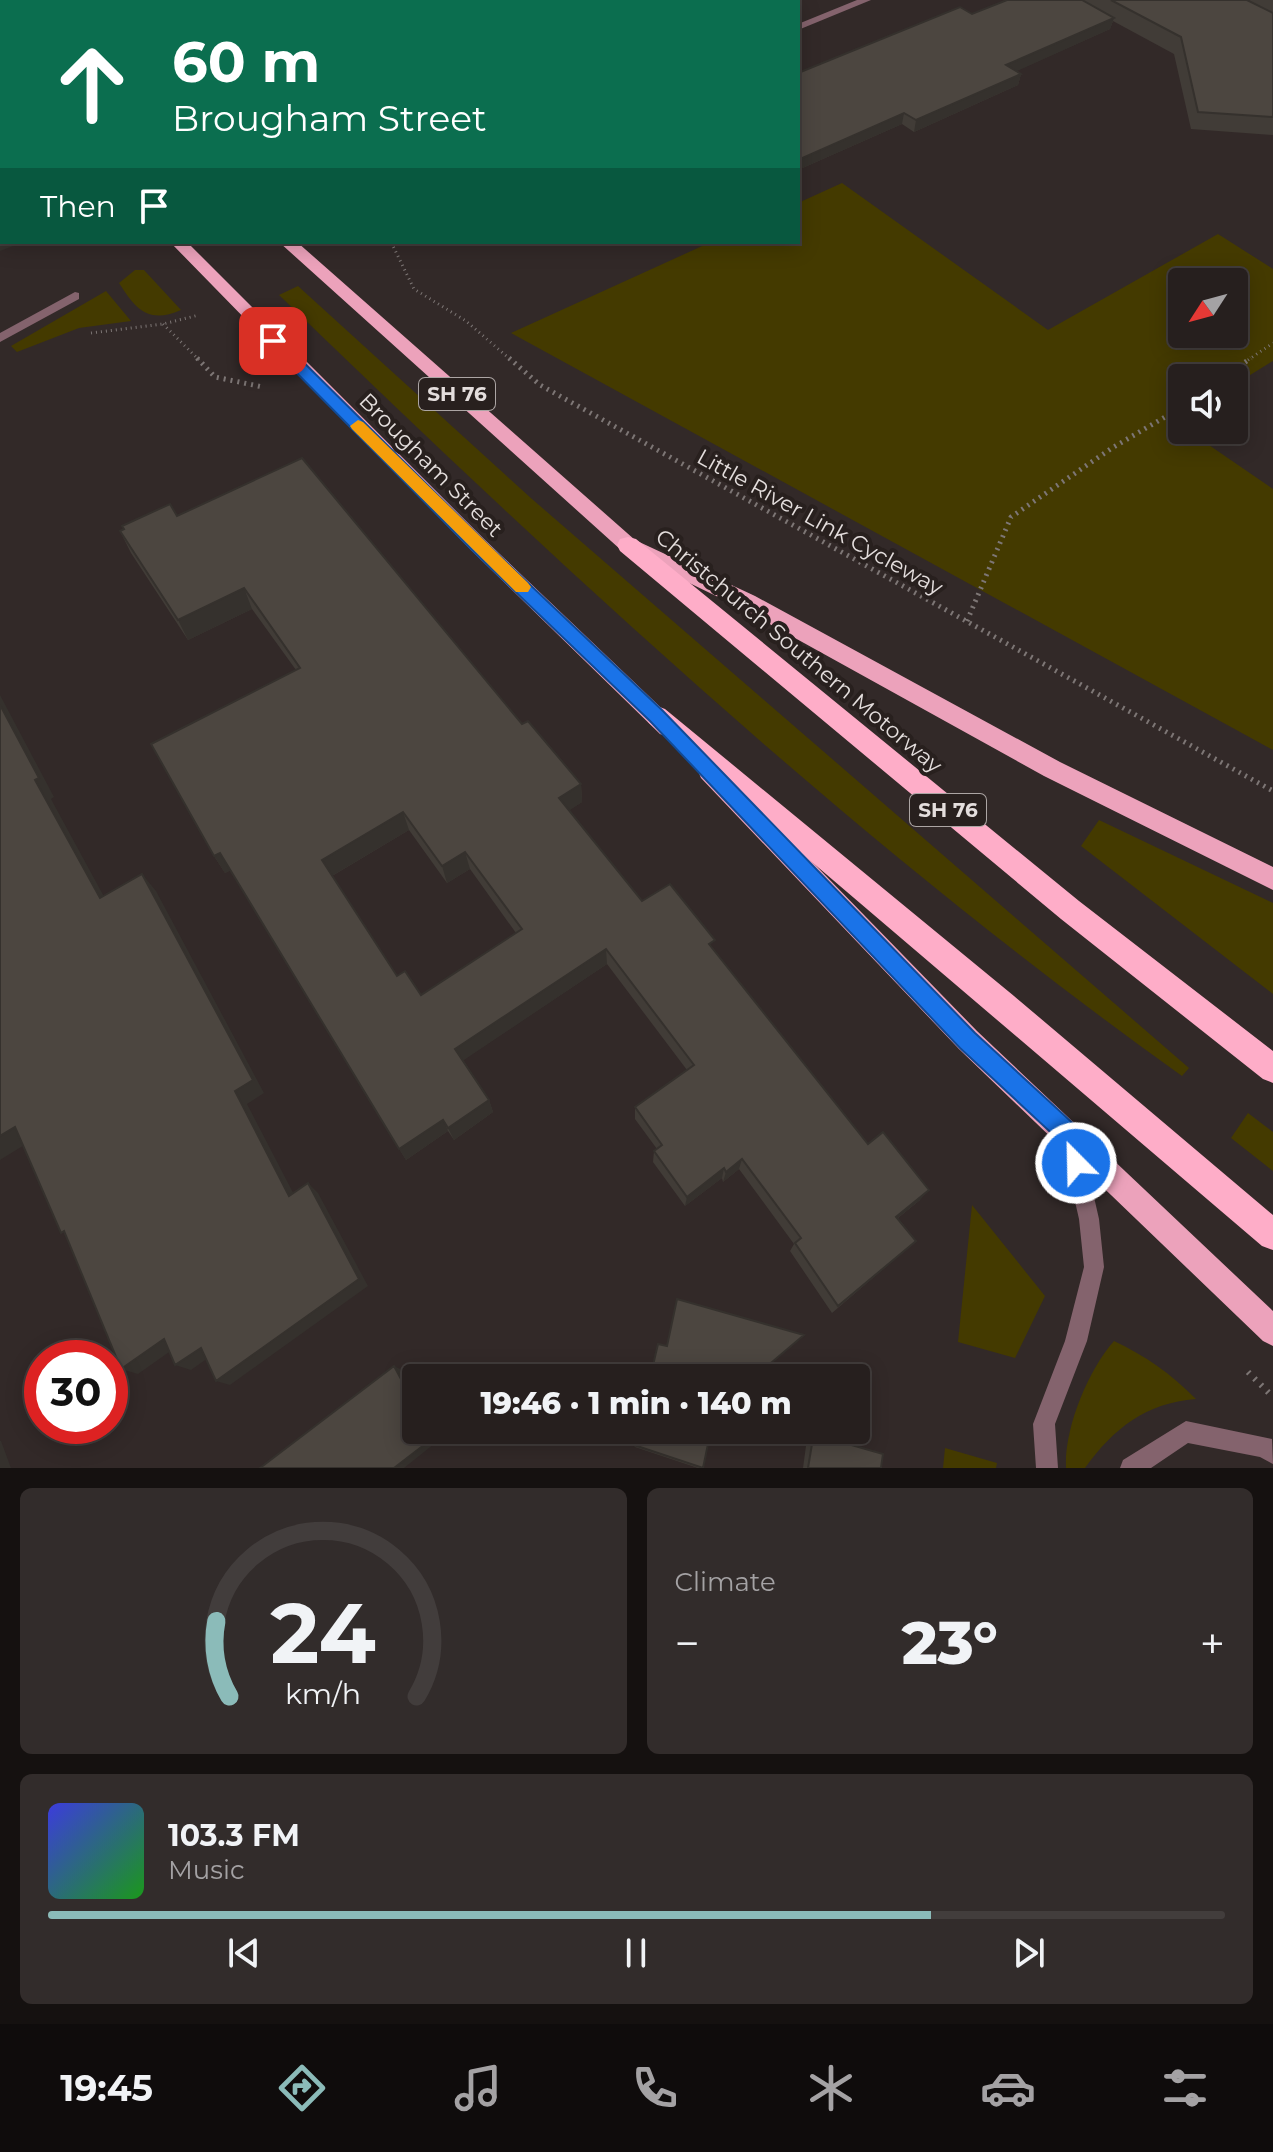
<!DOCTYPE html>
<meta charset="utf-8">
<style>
body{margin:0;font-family:Montserrat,sans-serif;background:#322c2b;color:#f1f3f6;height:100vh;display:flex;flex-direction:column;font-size:30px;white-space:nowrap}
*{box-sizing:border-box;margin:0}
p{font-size:26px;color:#a4a2a4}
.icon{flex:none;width:44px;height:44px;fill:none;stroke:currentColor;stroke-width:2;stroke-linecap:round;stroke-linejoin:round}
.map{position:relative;height:1468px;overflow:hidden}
.panel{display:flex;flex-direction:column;gap:20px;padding:20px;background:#151110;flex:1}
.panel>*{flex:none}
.hud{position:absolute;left:0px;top:0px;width:800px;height:244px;box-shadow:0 4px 20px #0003,0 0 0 2px #423d3c;background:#0b6e4f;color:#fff;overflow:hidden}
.needle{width:52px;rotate:234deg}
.tools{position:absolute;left:1168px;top:268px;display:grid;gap:16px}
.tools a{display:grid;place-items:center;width:80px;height:80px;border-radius:8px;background:#261f1e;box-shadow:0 4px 20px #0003,0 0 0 2px #423d3c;font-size:40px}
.speed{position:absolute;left:24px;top:1340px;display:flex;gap:16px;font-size:40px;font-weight:700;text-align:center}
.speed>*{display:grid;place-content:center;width:104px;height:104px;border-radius:50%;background:#261f1e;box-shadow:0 4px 20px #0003,0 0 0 2px #423d3c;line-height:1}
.speed .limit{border:12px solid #d22;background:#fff;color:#111}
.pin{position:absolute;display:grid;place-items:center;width:68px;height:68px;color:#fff;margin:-34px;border-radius:16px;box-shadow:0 4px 12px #0006}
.me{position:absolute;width:88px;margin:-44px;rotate:337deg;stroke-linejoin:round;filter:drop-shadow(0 0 6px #0008)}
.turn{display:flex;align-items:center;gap:28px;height:168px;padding:0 40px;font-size:36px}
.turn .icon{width:104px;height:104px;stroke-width:2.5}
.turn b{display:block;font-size:56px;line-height:68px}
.then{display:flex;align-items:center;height:76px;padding:0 40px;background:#0003;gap:16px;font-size:30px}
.big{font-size:60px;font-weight:800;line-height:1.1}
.panel .widget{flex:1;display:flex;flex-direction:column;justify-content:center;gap:12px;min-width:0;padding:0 28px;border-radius:12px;background:#322c2b}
.panel .dial{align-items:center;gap:0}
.dial svg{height:208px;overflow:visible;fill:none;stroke:#423d3c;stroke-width:7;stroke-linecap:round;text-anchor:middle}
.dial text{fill:#f1f3f6;stroke:none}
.song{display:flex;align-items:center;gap:24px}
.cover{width:96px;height:96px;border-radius:12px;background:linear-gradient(135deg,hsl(240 70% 55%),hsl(120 70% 35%))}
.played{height:8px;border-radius:4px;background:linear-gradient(90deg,#8bbbb9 75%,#423d3c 75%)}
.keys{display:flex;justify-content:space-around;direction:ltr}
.heat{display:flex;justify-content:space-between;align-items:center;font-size:44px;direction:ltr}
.panel .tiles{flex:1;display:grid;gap:20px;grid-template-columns:1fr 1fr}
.widget:last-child{grid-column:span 2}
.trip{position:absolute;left:402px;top:1364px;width:468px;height:80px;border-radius:8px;background:#261f1e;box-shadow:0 4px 20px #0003,0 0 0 2px #423d3c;font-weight:800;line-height:80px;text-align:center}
.tabs{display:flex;height:128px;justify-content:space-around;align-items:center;background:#0f0c0c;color:#a4a2a4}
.tabs .icon{width:56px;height:56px}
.tabs .current{color:#8bbbb9}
.tabs b{font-size:36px;color:#f1f3f6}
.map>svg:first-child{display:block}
.green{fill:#443a00;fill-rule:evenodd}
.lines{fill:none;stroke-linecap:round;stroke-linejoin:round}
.path-far2{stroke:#7d7675;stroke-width:3;stroke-dasharray:1 4;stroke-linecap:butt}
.path-far1{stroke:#7d7675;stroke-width:5;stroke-dasharray:2 5;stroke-linecap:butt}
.path{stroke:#7d7675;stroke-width:6;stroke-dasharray:2 7;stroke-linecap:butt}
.minor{fill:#84636d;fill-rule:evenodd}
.trunk{fill:#eca2bb;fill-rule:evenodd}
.motorway{fill:#feadc8;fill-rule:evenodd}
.wall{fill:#413c37;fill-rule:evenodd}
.shaded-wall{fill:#35312d}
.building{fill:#4c4640;stroke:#35312d;stroke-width:2;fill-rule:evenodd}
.route{fill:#1a73e8;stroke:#114b97;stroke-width:2}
.slow{fill:#f59e0b}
.labels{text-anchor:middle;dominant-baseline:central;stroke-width:8;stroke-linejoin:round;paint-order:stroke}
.shield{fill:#28201e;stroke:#aca5a4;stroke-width:2}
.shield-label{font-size:20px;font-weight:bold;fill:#e4dedd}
.street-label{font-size:22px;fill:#e4dedd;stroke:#28201e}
</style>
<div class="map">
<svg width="1273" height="1468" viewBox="0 0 1273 1468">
<rect width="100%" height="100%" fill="#322928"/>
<path class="green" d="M 842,183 L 1048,330 L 1218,234 L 1273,269 L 1273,361 L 1234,385 L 1234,378 L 1182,378 L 1182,417 L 1176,422 L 1182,430 L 1187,430 L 1273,489 L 1273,750 L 511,333 L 711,242 L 798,242 L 798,203 ZM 1182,282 L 1234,282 L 1234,334 L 1182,334 Z
M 135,270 L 144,270 L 181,310 C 149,324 136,310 119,283 Z
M 298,286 L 532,499 L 1189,1068 L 1182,1076 C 857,844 566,572 279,295 Z
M 106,291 L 131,321 L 79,328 L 17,352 L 11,346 Z
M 1099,820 L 1273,903 L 1273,994 L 1081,846 Z
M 1248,1113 L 1273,1132 L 1273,1171 L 1231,1138 Z
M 972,1205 L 1045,1296 L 1015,1358 L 958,1342 Z
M 1114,1341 C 1146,1356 1171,1374 1196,1399 C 1146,1403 1114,1428 1085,1468 L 1066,1468 C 1064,1429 1088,1370 1114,1341 Z
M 945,1448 L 997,1463 L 996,1468 L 943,1468 Z"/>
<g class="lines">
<path class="path-far2" d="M 385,242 L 393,246 L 414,289 L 466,321 L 511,360
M 163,324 L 199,360
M 91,333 L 163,324 L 199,315
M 1248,360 L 1273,343"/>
<path class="path-far1" d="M 197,358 L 215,377 L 263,387
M 509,358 L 540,385 L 1273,791
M 1222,378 L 1251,358
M 967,621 L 1011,517 L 1112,448 L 1182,407"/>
<path class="path" d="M 1248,1372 L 1273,1397"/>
<path class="minor" d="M 857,0 L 871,0 L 798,30 L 798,24 Z
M 75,292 L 79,293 L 79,299 L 0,342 L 0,333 Z
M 1071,1130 L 1078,1133 L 1081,1140 L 1099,1219 L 1104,1267 L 1087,1341 L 1055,1424 L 1058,1468 L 1036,1468 L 1033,1424 L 1065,1341 L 1084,1267 L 1079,1219 L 1061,1140 L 1064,1133 Z
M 1186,1421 L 1272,1439 L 1273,1464 L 1260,1457 L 1188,1443 L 1151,1468 L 1120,1468 L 1123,1460 Z"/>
<path class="trunk" d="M 36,0 L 50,0 L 52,2 L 38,2 Z
M 0,42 L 2,42 L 2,52 L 0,52 Z
M 170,242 L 187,242 L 485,540 L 676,722 L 679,728 L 676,734 L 668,737 L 660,734 L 471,550 Z
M 279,242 L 297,242 L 635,540 L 755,596 L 1060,762 L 1273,867 L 1273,890 L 1044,776 L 741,608 L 621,550 Z
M 709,761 L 717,764 L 977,1031 L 1273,1311 L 1273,1346 L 1263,1341 L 959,1049 L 701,778 L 698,771 L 701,764 Z"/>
<path class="motorway" d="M 628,537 L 636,539 L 1079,901 L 1273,1051 L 1273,1083 L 1263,1079 L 1061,919 L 620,551 L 617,545 L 620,539 Z
M 657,706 L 665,709 L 1014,996 L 1273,1215 L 1273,1250 L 1262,1246 L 649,723 L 645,716 L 649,709 Z"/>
</g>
<path class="wall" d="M 147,0 L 705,0 L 700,2 L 149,2 Z
M 1007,0 L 1273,0 L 1273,135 L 1191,129 L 1174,54 L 1113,21 L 1110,29 L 1016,71 L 1021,74 L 1018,85 L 914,132 L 902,124 L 798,170 L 972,14 Z
M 177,516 L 522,724 L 581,784 L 582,802 L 569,810 L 642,901 L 714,950 L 868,1144 L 920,1200 L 898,1218 L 916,1241 L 832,1313 L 790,1251 L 794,1244 L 739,1169 L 723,1182 L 722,1178 L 685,1206 L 653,1162 L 654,1151 L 657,1149 L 635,1119 L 635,1107 L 687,1070 L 607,964 L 463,1060 L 489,1100 L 493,1112 L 454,1140 L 448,1131 L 406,1160 L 231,870 L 225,873 L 214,856 L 296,670 L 252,609 L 188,640 L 131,553 L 120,531 ZM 409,830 L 447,883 L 470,869 L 516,933 L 421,995 L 397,976 L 332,876 Z
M 748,1430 L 850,1430 L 848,1444 L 881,1468 L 803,1468 L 806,1446 Z
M 634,1445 L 703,1468 L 698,1468 L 635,1447 Z"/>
<path class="shaded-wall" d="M 167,0 L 189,0 L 190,2 L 166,2 L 166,1 Z
M 664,0 L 705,0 L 700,2 L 660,2 Z
M 1114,18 L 1110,29 L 1004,77 L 1006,65 Z
M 1021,74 L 1018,85 L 914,132 L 916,120 Z
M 904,113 L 902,124 L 798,170 L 798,160 Z
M 2,226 L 2,242 L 20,242 L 21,243 L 0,251 L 0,227 Z
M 244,588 L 252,609 L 188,640 L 178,620 Z
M 0,695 L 54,797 L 51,799 L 114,915 L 100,898 L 35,780 L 0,705 Z
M 581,784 L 582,802 L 561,816 L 559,798 Z
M 403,812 L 409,830 L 330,877 L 322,860 Z
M 465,852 L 470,869 L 447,883 L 442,866 Z
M 220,853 L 231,870 L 225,873 L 214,856 Z
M 142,874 L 156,891 L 264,1093 L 247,1104 L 300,1206 L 289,1196 L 235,1091 Z
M 606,949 L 607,964 L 461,1062 L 455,1049 Z
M 489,1100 L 493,1112 L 454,1140 L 448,1128 Z
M 443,1120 L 448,1131 L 406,1160 L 399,1149 Z
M 15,1127 L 34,1139 L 0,1160 L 0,1136 Z
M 742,1159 L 739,1169 L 723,1182 L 726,1172 Z
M 724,1168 L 722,1178 L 685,1206 L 687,1197 Z
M 308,1183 L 318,1193 L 368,1286 L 230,1385 L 216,1381 Z
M 929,1190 L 920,1200 L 888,1226 L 896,1217 Z
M 164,1339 L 179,1345 L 138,1374 L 121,1369 Z
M 201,1348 L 215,1353 L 191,1370 L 175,1365 Z
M 394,1366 L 402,1370 L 416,1397 L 416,1407 Z
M 428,1430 L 434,1430 L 439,1440 L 404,1468 L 394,1468 Z
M 0,1441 L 1,1441 L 11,1468 L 0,1468 Z"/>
<path class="building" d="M 194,0 L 665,0 L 660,2 L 196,2 Z
M 1007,0 L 1082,0 L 1114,18 L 1006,65 L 1021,74 L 916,120 L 904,113 L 798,160 L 798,73 L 960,7 L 972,14 Z
M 1111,0 L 1247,0 L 1273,13 L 1273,117 L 1198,112 L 1181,37 Z
M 0,208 L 2,210 L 2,226 L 0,227 Z
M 302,458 L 522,724 L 528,721 L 581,784 L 559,798 L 642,901 L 670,884 L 715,940 L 709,944 L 868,1144 L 883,1132 L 929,1190 L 896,1217 L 916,1241 L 838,1306 L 795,1243 L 801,1238 L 742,1159 L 726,1172 L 724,1168 L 687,1197 L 654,1151 L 662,1145 L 635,1107 L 694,1065 L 606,949 L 455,1049 L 489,1100 L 448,1128 L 443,1120 L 399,1149 L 220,853 L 214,856 L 151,744 L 300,668 L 244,588 L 178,620 L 120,531 L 124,529 L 122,526 L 170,504 L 177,516 ZM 403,812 L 442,866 L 465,852 L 522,929 L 421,995 L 405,971 L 397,976 L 322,860 Z
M 0,705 L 39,778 L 35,780 L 100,898 L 142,874 L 253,1080 L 235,1091 L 289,1196 L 308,1183 L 359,1279 L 216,1381 L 201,1348 L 175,1365 L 164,1339 L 121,1369 L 64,1231 L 61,1233 L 15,1127 L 0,1136 Z
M 677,1299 L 804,1335 L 765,1368 L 801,1378 L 650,1378 L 658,1344 L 667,1346 Z
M 394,1366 L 416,1407 L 416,1430 L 428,1430 L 433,1438 L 394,1468 L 260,1468 Z
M 638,1430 L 711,1430 L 703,1468 L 634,1445 Z
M 761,1430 L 850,1430 L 848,1444 L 883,1454 L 881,1468 L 808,1468 L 812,1444 Z"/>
<path class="route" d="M 273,336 L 278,337 L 484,541 L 663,711 L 975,1033 L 1077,1127 L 1087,1163 L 1084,1171 L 1076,1174 L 1068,1171 L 1060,1141 L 960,1048 L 650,721 L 472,550 L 268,344 L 266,341 Z"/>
<path class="slow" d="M 358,420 L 363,422 L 528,583 L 531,587 L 528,592 L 516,592 L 352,429 L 350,426 Z"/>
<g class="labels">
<g class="shield">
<rect x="419" y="378" width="76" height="32" rx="6"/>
<rect x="910" y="794" width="76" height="32" rx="6"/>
</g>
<g class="shield-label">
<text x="457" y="394">SH 76</text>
<text x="948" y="810">SH 76</text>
</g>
<g class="street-label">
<text transform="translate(431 465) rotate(45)">Brougham Street</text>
<text transform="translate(820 522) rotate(29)">Little River Link Cycleway</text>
<text transform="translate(799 651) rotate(40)">Christchurch Southern Motorway</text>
</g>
</g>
</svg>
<div class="tools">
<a><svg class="needle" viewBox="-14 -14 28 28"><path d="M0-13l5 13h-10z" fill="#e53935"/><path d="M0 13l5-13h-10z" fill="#a4a2a4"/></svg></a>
<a><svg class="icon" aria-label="sound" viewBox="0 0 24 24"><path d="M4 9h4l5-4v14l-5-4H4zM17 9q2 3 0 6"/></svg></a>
</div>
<div class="speed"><div class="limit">30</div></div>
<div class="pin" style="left:273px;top:341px;background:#d93025"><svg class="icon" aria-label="arrive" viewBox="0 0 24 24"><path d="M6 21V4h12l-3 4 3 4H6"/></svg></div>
<svg class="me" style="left:1076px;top:1163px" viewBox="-20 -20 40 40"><circle r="17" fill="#1a73e8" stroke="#fff" stroke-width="3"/><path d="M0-11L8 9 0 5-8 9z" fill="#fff"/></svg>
<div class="trip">19:46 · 1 min · 140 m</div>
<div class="hud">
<div class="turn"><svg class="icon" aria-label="ahead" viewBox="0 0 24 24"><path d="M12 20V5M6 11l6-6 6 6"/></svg><div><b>60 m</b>Brougham Street</div></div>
<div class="then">Then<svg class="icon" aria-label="arrive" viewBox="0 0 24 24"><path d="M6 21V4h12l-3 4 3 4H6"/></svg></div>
</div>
</div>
<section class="panel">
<div class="tiles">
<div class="widget dial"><svg viewBox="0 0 100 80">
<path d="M14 69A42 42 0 1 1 86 69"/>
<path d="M14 69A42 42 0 0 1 9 40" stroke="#8bbbb9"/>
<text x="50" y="56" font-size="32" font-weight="700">24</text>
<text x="50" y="72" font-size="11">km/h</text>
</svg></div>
<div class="widget"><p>Climate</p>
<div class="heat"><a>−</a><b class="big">23°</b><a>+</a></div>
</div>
<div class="widget">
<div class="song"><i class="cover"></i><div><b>103.3 FM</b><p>Music</p></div></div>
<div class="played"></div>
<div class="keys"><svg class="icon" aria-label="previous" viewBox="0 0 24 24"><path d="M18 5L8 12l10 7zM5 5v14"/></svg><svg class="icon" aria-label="pause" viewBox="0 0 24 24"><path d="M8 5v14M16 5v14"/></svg><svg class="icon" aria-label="next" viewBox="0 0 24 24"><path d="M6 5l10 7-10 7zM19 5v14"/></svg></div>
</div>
</div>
</section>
<nav class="tabs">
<b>19:45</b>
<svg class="icon current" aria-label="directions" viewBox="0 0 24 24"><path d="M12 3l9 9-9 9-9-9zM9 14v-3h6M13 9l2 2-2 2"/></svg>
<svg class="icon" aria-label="music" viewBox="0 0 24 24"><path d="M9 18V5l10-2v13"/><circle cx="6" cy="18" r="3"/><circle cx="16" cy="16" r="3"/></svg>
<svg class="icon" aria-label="phone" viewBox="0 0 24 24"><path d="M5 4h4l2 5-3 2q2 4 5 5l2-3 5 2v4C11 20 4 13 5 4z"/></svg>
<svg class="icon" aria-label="climate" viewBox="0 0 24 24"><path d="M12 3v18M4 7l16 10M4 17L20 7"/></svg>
<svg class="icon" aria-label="car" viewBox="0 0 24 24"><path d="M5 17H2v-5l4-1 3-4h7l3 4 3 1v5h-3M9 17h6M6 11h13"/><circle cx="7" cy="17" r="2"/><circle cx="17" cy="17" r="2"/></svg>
<svg class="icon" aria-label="filters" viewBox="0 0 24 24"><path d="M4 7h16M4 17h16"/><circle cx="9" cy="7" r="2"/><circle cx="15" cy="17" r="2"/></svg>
</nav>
